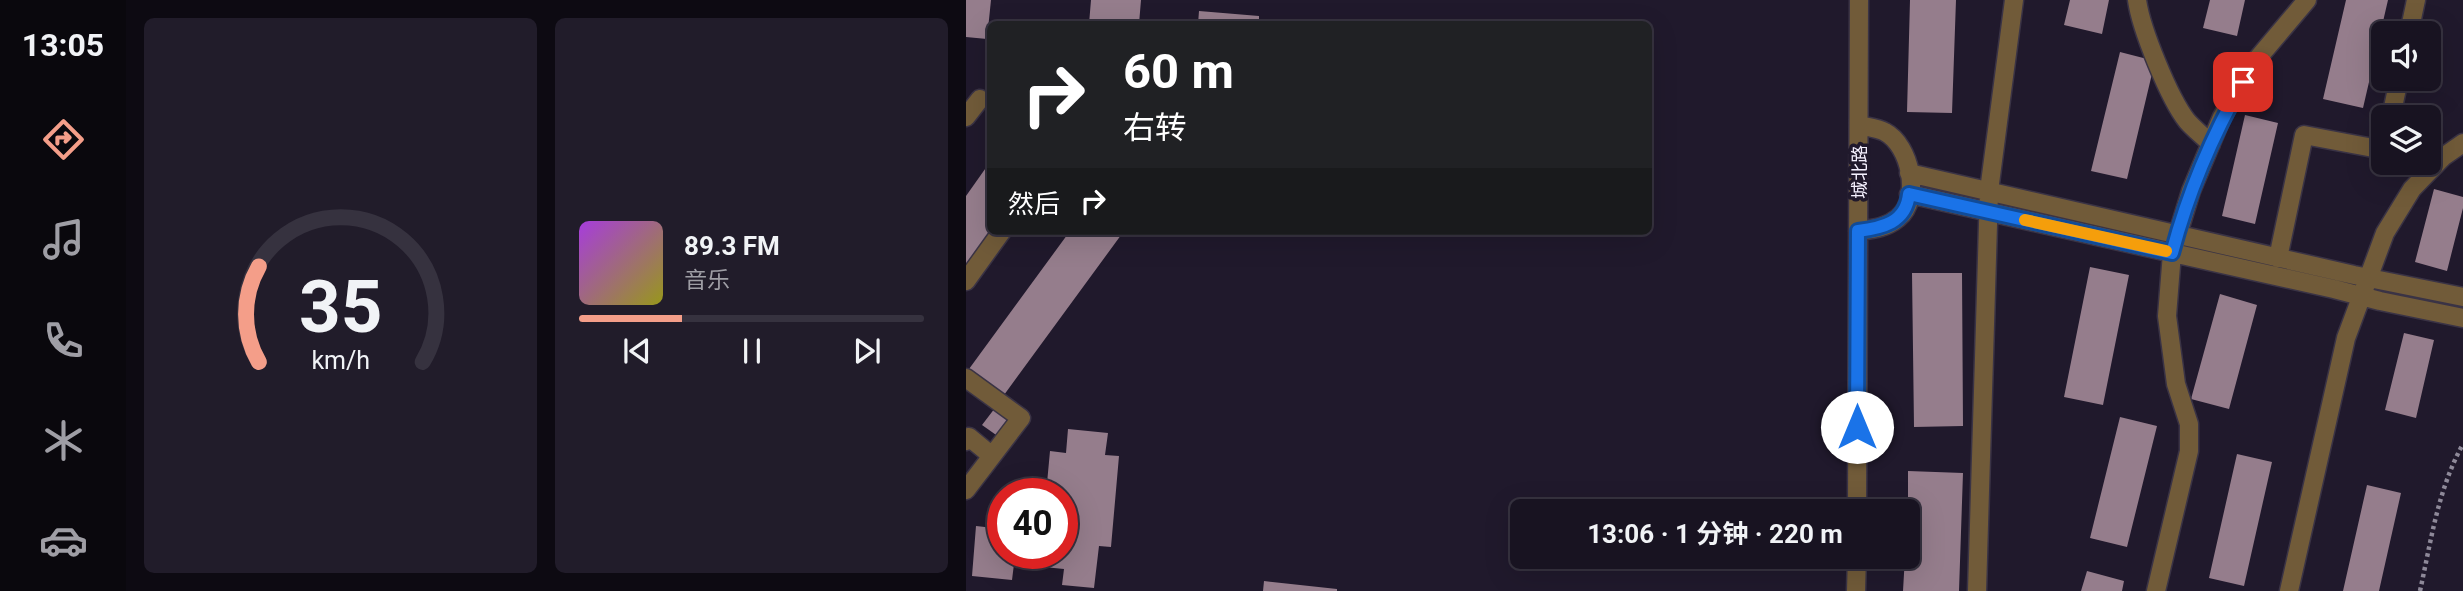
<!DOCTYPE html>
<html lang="zh">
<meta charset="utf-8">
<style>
body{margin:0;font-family:Roboto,"Noto Sans SC",sans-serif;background:#211c2a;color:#f1f3f6;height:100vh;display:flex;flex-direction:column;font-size:26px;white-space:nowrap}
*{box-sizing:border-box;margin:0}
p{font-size:23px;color:#9f9ea5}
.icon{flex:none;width:38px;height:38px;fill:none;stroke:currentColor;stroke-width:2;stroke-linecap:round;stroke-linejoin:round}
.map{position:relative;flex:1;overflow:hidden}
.sheet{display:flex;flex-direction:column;gap:18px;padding:18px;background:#0d0a12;width:840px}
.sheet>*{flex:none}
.banner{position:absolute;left:21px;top:21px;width:665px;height:214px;border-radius:10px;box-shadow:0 7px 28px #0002,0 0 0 2px #36323f;background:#202124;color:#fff;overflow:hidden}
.buttons{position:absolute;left:1405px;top:21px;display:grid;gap:14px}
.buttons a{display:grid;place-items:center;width:70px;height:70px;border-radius:10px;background:#181321;box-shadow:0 7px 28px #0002,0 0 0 2px #36323f;font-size:35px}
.speed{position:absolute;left:21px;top:478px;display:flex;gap:14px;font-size:35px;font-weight:700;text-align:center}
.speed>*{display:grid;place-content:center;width:91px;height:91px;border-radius:50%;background:#181321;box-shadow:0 7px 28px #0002,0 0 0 2px #36323f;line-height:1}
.speed .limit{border:10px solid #d22;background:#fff;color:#111}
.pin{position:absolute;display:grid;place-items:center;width:60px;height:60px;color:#fff;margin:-30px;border-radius:14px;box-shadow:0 4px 10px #0006}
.me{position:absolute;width:77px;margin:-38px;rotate:0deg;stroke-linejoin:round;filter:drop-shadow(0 0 5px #0008)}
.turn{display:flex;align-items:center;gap:24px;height:147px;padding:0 21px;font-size:32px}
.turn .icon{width:91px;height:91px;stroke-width:2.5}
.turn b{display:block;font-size:49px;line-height:60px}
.then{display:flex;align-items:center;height:66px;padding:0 21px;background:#0003;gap:14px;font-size:26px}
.sheet .card{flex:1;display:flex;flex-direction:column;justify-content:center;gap:10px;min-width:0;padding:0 24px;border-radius:10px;background:#211c2a}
.sheet .dial{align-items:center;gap:0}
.dial svg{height:182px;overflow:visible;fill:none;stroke:#36323f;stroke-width:7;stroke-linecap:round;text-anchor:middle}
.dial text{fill:#f1f3f6;stroke:none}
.song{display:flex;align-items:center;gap:21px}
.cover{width:84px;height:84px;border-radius:10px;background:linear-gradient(135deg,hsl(280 70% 55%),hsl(60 70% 35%))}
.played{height:7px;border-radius:4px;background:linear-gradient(90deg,#f49e89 30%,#36323f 30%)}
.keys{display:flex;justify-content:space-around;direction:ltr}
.sheet .tiles{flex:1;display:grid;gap:18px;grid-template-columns:repeat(2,1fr)}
.trip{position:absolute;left:544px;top:499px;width:410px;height:70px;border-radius:10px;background:#181321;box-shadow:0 7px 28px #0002,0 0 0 2px #36323f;font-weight:700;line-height:70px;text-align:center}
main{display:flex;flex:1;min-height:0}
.dock{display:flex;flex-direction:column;width:126px;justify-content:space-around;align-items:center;background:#0a080d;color:#9f9ea5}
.dock .icon{width:49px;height:49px}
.dock .active{color:#f49e89}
.dock b{font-size:32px;color:#f1f3f6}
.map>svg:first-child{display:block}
.building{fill:#957d8c}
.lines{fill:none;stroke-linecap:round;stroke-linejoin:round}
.minor-casing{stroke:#3a3345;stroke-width:21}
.path{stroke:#8e8999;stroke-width:4.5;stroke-dasharray:3.5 3.5;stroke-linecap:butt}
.minor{stroke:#715b39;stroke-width:18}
.route-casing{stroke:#114b97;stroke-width:18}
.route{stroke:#1a73e8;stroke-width:12}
.slow{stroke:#f59e0b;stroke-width:12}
.labels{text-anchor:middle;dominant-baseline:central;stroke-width:7;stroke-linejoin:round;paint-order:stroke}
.street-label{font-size:18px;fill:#f5f1ff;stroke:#20192c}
</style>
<main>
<nav class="dock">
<b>13:05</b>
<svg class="icon active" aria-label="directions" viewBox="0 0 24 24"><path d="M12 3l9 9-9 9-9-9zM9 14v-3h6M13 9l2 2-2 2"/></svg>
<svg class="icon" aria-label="music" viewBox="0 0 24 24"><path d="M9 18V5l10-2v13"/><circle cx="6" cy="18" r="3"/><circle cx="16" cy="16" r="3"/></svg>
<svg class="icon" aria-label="phone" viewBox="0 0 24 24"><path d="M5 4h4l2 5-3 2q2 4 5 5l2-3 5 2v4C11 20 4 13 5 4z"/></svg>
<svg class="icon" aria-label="climate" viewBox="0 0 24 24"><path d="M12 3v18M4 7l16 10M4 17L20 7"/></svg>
<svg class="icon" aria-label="car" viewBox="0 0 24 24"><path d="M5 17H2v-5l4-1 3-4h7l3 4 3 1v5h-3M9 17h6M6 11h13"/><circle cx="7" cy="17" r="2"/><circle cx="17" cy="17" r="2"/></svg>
</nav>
<section class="sheet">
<div class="tiles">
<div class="card dial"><svg viewBox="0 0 100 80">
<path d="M14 69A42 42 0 1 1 86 69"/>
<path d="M14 69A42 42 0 0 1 14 27" stroke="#f49e89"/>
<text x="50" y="56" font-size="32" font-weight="700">35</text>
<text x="50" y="72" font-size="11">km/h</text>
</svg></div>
<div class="card">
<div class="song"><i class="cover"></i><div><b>89.3 FM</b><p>音乐</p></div></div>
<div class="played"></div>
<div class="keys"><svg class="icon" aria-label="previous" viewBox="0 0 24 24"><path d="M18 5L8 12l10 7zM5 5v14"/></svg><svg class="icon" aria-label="pause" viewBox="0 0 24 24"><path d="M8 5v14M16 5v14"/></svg><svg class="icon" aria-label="next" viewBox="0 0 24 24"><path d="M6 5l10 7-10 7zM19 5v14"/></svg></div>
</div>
</div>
</section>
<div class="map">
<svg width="1497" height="591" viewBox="0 0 1497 591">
<rect width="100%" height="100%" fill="#20192c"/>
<path class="building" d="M 0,0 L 25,0 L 21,39 L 0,37 Z
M 125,0 L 175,0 L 173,24 L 123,24 Z
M 944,0 L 990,0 L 986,113 L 941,112 Z
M 1104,0 L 1143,0 L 1136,34 L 1098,25 Z
M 1244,0 L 1279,0 L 1271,36 L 1237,28 Z
M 1380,0 L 1422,0 L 1397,108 L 1357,99 Z
M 233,11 L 293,16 L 293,24 L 232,24 Z
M 1154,52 L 1189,61 L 1161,179 L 1125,171 Z
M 1279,115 L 1312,123 L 1289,224 L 1256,216 Z
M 24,162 L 26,231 L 0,267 L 0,196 Z
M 1468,189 L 1497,197 L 1497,208 L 1481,271 L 1449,262 Z
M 104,231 L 158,231 L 38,395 L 3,369 Z
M 1124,267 L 1163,275 L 1137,405 L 1098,397 Z
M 946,273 L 996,273 L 997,426 L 948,427 Z
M 1254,294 L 1291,305 L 1263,409 L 1225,399 Z
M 1438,333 L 1468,340 L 1450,418 L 1419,410 Z
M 29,408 L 45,420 L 33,437 L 16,425 Z
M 1154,417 L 1191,426 L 1161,547 L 1124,538 Z
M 102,429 L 142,433 L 139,455 L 153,456 L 145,547 L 133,546 L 128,588 L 96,585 L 98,569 L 48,564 L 46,580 L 6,576 L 10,526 L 37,529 L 37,553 L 96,553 L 96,494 L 80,494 L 84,451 L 100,453 Z
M 1271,454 L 1306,462 L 1278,586 L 1243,578 Z
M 942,471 L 997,473 L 993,591 L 937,591 L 939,556 L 942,556 Z
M 1401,485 L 1435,493 L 1413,591 L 1377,591 Z
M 1121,571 L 1158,581 L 1156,591 L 1115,591 Z
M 298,581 L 371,589 L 371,591 L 297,591 Z"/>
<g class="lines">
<defs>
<path id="minor" d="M 1171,0 C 1175,29 1203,98 1221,121 C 1228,129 1237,136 1245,144
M 1443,33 L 1450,0
M 0,117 L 14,99
M 1425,117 L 1433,79
M 943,173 L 1388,275 L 1497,297
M 943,194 L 1368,289 L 1414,301 L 1497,318
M 892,231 C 908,229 920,228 932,218 C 956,199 944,145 919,132 C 912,128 901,127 893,125
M 1312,258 L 1338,135 L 1418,150
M 0,281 L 36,231
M 0,378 L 55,418 L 0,490
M 0,441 L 3,437 L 26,456
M 891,511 L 893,0
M 890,591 L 891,556
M 1011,591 L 1023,191 L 1048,0
M 1190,591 L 1223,451 L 1223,424 L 1210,384 L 1201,316 L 1206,253 L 1225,191 L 1256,117 L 1287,64 L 1341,0
M 1323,591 L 1380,338 L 1419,233 L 1446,189 L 1477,157 L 1497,143"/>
</defs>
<use href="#minor" class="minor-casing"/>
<path class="path" d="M 1454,591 C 1465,541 1472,489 1497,444"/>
<use href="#minor" class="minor"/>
</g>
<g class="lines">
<defs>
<path id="route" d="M 891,427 L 892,231 C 916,228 940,223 943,194 L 1206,253 C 1222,193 1246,136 1277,82"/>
</defs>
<use href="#route" class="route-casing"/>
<use href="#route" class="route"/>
<path class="slow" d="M 1059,220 L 1200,251"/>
</g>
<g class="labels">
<g class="street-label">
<text transform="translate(893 172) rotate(-90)">城北路</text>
</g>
</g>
</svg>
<div class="buttons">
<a><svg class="icon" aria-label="sound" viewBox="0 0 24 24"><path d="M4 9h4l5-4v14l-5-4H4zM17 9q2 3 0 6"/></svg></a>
<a><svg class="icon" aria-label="layers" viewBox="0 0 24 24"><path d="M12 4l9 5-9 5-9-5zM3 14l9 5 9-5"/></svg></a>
</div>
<div class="speed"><div class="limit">40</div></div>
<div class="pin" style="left:1277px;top:82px;background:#d93025"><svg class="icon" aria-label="arrive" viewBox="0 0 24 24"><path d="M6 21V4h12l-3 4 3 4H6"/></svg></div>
<svg class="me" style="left:891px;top:427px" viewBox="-20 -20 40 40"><circle r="19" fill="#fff"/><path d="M0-13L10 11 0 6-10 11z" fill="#1a73e8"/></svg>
<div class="trip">13:06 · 1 分钟 · 220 m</div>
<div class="banner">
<div class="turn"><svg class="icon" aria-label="right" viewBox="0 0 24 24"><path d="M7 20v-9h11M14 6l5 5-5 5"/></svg><div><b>60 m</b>右转</div></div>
<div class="then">然后<svg class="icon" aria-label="right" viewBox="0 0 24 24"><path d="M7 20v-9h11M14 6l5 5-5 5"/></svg></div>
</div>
</div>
</main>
